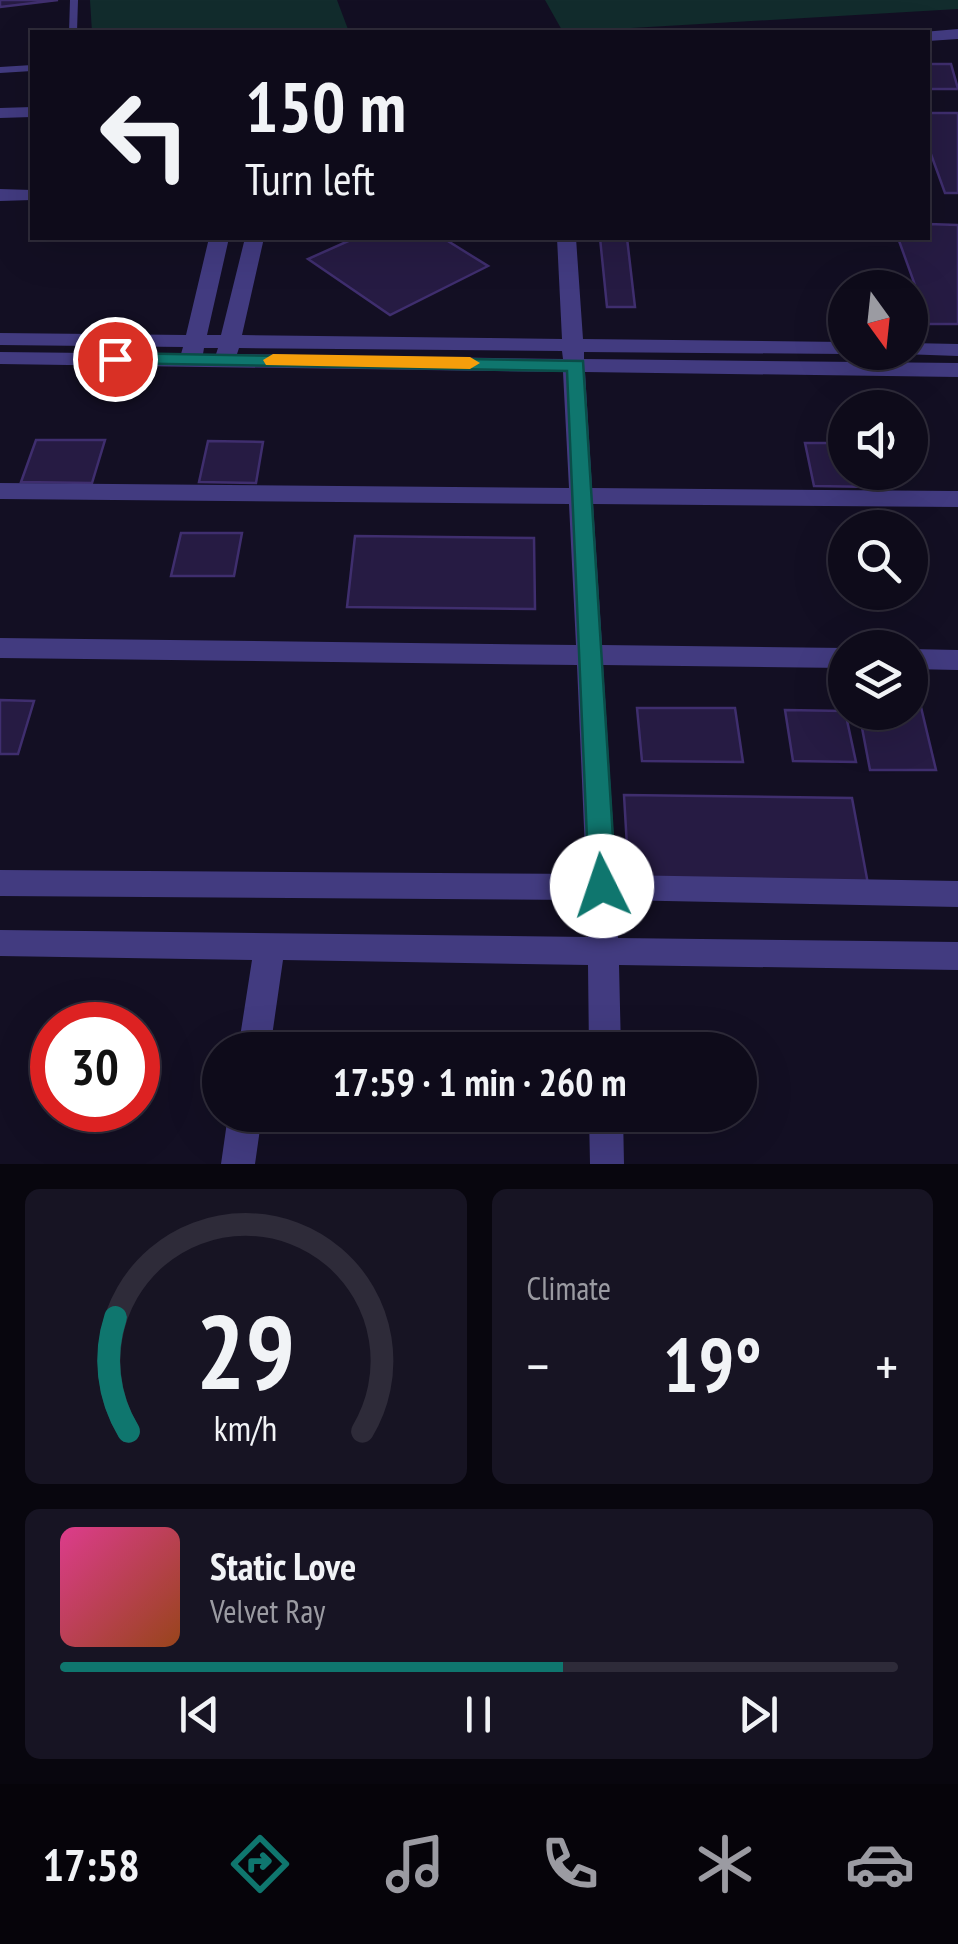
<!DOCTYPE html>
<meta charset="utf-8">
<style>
body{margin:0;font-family:"PT Sans Narrow",sans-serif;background:#171423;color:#f1f3f6;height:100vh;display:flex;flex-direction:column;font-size:38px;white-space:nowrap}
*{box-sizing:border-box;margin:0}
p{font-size:32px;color:#9b9ba2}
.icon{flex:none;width:55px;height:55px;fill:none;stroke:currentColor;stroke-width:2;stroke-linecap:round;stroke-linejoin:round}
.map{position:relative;height:1164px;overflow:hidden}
.details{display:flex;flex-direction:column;gap:25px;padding:25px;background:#08060e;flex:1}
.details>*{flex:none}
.hud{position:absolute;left:30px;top:30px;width:900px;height:210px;border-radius:0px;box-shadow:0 10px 40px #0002,0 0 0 2px #2e2b39;background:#0e0b1a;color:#f1f3f6;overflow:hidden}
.needle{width:65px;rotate:165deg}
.controls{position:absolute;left:828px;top:270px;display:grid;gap:20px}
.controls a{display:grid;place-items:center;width:100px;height:100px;border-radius:50%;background:#0e0b1a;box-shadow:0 10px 40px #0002,0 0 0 2px #2e2b39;font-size:50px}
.speed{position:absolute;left:30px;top:1002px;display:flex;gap:20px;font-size:50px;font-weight:700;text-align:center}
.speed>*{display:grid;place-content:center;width:130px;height:130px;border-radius:50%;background:#0e0b1a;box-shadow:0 10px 40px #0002,0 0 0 2px #2e2b39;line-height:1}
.speed .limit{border:15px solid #d22;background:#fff;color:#111}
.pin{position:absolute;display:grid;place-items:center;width:85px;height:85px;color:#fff;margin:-42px;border:5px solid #fff;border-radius:50%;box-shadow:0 2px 10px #0007}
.me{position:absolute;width:110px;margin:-55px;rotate:356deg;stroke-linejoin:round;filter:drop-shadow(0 0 8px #0008)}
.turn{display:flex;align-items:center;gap:35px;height:210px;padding:0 50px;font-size:45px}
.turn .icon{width:130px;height:130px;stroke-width:2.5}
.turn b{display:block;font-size:70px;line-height:85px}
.big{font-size:75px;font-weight:700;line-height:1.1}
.details .widget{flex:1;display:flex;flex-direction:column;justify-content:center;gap:15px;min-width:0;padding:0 35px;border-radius:15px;background:#171423}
.details .dial{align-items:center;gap:0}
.dial svg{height:260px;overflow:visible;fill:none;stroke:#2e2b39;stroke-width:7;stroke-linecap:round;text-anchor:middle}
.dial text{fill:#f1f3f6;stroke:none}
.song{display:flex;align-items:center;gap:30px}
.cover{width:120px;height:120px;border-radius:15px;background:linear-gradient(135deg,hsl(330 70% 55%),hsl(20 70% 35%))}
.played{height:10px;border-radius:5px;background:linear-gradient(90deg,#0f766e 60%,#2e2b39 60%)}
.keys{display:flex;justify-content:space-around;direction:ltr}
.heat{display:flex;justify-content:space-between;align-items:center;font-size:55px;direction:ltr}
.details .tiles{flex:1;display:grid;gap:25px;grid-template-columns:1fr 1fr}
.widget:last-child{grid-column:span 2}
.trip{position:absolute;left:202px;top:1032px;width:555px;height:100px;border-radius:50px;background:#0e0b1a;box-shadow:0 10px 40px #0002,0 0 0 2px #2e2b39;font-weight:700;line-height:100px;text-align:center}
.dock{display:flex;height:160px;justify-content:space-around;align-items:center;background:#06040a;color:#9b9ba2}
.dock .icon{width:70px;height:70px}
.dock .on{color:#0f766e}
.dock b{font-size:45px;color:#f1f3f6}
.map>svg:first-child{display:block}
.green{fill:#122c2d}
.building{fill:#261b43;stroke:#3f2e6e;stroke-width:2.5}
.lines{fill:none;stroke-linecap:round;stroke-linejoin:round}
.lane{fill:#423b80;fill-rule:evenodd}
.street{fill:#423b80;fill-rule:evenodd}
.route{fill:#0f766e;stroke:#0a4d48;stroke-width:2.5}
.slow{fill:#f59e0b}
</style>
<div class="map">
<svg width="958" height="1164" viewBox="0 0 958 1164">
<rect width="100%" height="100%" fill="#130f23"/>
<path class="green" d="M 90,0 L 337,0 L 349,32 L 92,32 Z
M 545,0 L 958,0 L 958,9 L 563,32 Z"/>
<path class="building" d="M 0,0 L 58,0 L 0,7 Z
M 928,64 L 951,64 L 958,89 L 928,89 Z
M 928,113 L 958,113 L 958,193 L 945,193 L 928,146 Z
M 928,224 L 958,225 L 958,324 L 929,324 L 898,238 L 928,238 Z
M 355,238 L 443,238 L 488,266 L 390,315 L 308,259 Z
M 600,238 L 627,238 L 635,307 L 607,307 Z
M 36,440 L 105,440 L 92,483 L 21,482 Z
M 208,441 L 263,442 L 256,483 L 199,482 Z
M 805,443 L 845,443 L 845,472 L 870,472 L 874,487 L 814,486 Z
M 181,533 L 242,533 L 234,576 L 171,576 Z
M 355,536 L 534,538 L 535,609 L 347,607 Z
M 0,700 L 34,701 L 18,754 L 0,754 Z
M 910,703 L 920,703 L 936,770 L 870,770 L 859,712 L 910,712 Z
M 637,708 L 735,708 L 743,762 L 642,761 Z
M 785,710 L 845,711 L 856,762 L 793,761 Z
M 624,795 L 852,798 L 868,884 L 629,881 Z"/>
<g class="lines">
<path class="lane" d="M 70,0 L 78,0 L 77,32 L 69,32 Z
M 32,65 L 32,71 L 0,73 L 0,67 Z"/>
<path class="street" d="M 958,29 L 958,39 L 928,41 L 928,32 L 923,32 Z
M 32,107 L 32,117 L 0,118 L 0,108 Z
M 0,189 L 32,190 L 32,200 L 0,201 Z
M 209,238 L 229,238 L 207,335 L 221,335 L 245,238 L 264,238 L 242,335 L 562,339 L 557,238 L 576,238 L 583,339 L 845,342 L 845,352 L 852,352 L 845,354 L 584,352 L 584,359 L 958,363 L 958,377 L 585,372 L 592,488 L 958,491 L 958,507 L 593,504 L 602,645 L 845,648 L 845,668 L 603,665 L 616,875 L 958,881 L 958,907 L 617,900 L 618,938 L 958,942 L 958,970 L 619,965 L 621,1050 L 589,1050 L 588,965 L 283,960 L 270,1050 L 238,1050 L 252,960 L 0,956 L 0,930 L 588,937 L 587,900 L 0,896 L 0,870 L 586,874 L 577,665 L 0,658 L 0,638 L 576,645 L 569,504 L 0,499 L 0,483 L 569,488 L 563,372 L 0,364 L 0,352 L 181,354 L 183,347 L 0,345 L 0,333 L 186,335 ZM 204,348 L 218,348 L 216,354 L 203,354 ZM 239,348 L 562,351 L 563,359 L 237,354 Z
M 910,343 L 958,344 L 958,356 L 902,354 L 910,352 Z
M 910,649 L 958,650 L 958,670 L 910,669 Z
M 228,1115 L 262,1115 L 255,1164 L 221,1164 Z
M 589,1115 L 623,1115 L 624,1164 L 590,1164 Z"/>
</g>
<path class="route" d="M 115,353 L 583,361 L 616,886 L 612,895 L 593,895 L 589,886 L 567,371 L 108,363 L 105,359 Z"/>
<path class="slow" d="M 273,354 L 470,357 L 480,363 L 470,369 L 266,365 L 263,360 Z"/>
</svg>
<div class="controls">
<a><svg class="needle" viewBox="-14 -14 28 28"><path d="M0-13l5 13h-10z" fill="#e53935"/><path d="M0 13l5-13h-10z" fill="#9b9ba2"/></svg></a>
<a><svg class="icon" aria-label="sound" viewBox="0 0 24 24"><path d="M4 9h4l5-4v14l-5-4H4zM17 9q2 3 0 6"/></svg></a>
<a><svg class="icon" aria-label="search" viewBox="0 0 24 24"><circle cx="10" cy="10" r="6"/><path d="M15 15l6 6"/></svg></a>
<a><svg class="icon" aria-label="layers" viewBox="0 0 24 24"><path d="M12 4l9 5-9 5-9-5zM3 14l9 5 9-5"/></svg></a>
</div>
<div class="speed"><div class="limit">30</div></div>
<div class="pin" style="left:115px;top:359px;background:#d93025"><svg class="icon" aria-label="arrive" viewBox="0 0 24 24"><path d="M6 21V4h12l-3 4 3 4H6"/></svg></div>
<svg class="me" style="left:602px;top:886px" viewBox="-20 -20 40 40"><circle r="19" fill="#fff"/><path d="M0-13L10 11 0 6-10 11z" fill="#0f766e"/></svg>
<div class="trip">17:59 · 1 min · 260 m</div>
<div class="hud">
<div class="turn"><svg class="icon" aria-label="left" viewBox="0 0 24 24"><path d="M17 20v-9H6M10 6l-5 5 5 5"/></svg><div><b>150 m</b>Turn left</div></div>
</div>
</div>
<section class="details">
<div class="tiles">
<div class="widget dial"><svg viewBox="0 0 100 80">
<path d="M14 69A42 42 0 1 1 86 69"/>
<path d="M14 69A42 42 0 0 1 10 34" stroke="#0f766e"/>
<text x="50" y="56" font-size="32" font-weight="700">29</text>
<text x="50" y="72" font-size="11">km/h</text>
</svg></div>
<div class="widget"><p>Climate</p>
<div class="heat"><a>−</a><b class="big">19°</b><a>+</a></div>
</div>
<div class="widget">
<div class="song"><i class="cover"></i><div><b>Static Love</b><p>Velvet Ray</p></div></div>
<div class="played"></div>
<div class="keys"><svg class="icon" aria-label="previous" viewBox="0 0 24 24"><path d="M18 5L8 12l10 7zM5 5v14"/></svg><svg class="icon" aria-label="pause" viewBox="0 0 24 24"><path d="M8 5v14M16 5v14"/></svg><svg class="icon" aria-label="next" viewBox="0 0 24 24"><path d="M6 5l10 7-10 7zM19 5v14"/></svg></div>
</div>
</div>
</section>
<nav class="dock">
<b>17:58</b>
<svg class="icon on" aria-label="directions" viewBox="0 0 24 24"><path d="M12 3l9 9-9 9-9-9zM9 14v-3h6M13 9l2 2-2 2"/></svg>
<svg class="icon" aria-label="music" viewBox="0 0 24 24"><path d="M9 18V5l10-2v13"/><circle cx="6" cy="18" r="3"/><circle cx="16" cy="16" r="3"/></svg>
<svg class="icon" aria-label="phone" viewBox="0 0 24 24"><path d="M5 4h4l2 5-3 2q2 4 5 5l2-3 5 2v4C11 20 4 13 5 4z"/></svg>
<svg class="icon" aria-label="climate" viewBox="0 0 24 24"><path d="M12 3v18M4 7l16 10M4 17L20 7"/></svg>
<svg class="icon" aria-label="car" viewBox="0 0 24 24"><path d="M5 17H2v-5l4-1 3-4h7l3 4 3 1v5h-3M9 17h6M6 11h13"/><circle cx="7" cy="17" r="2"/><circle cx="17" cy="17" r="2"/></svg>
</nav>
